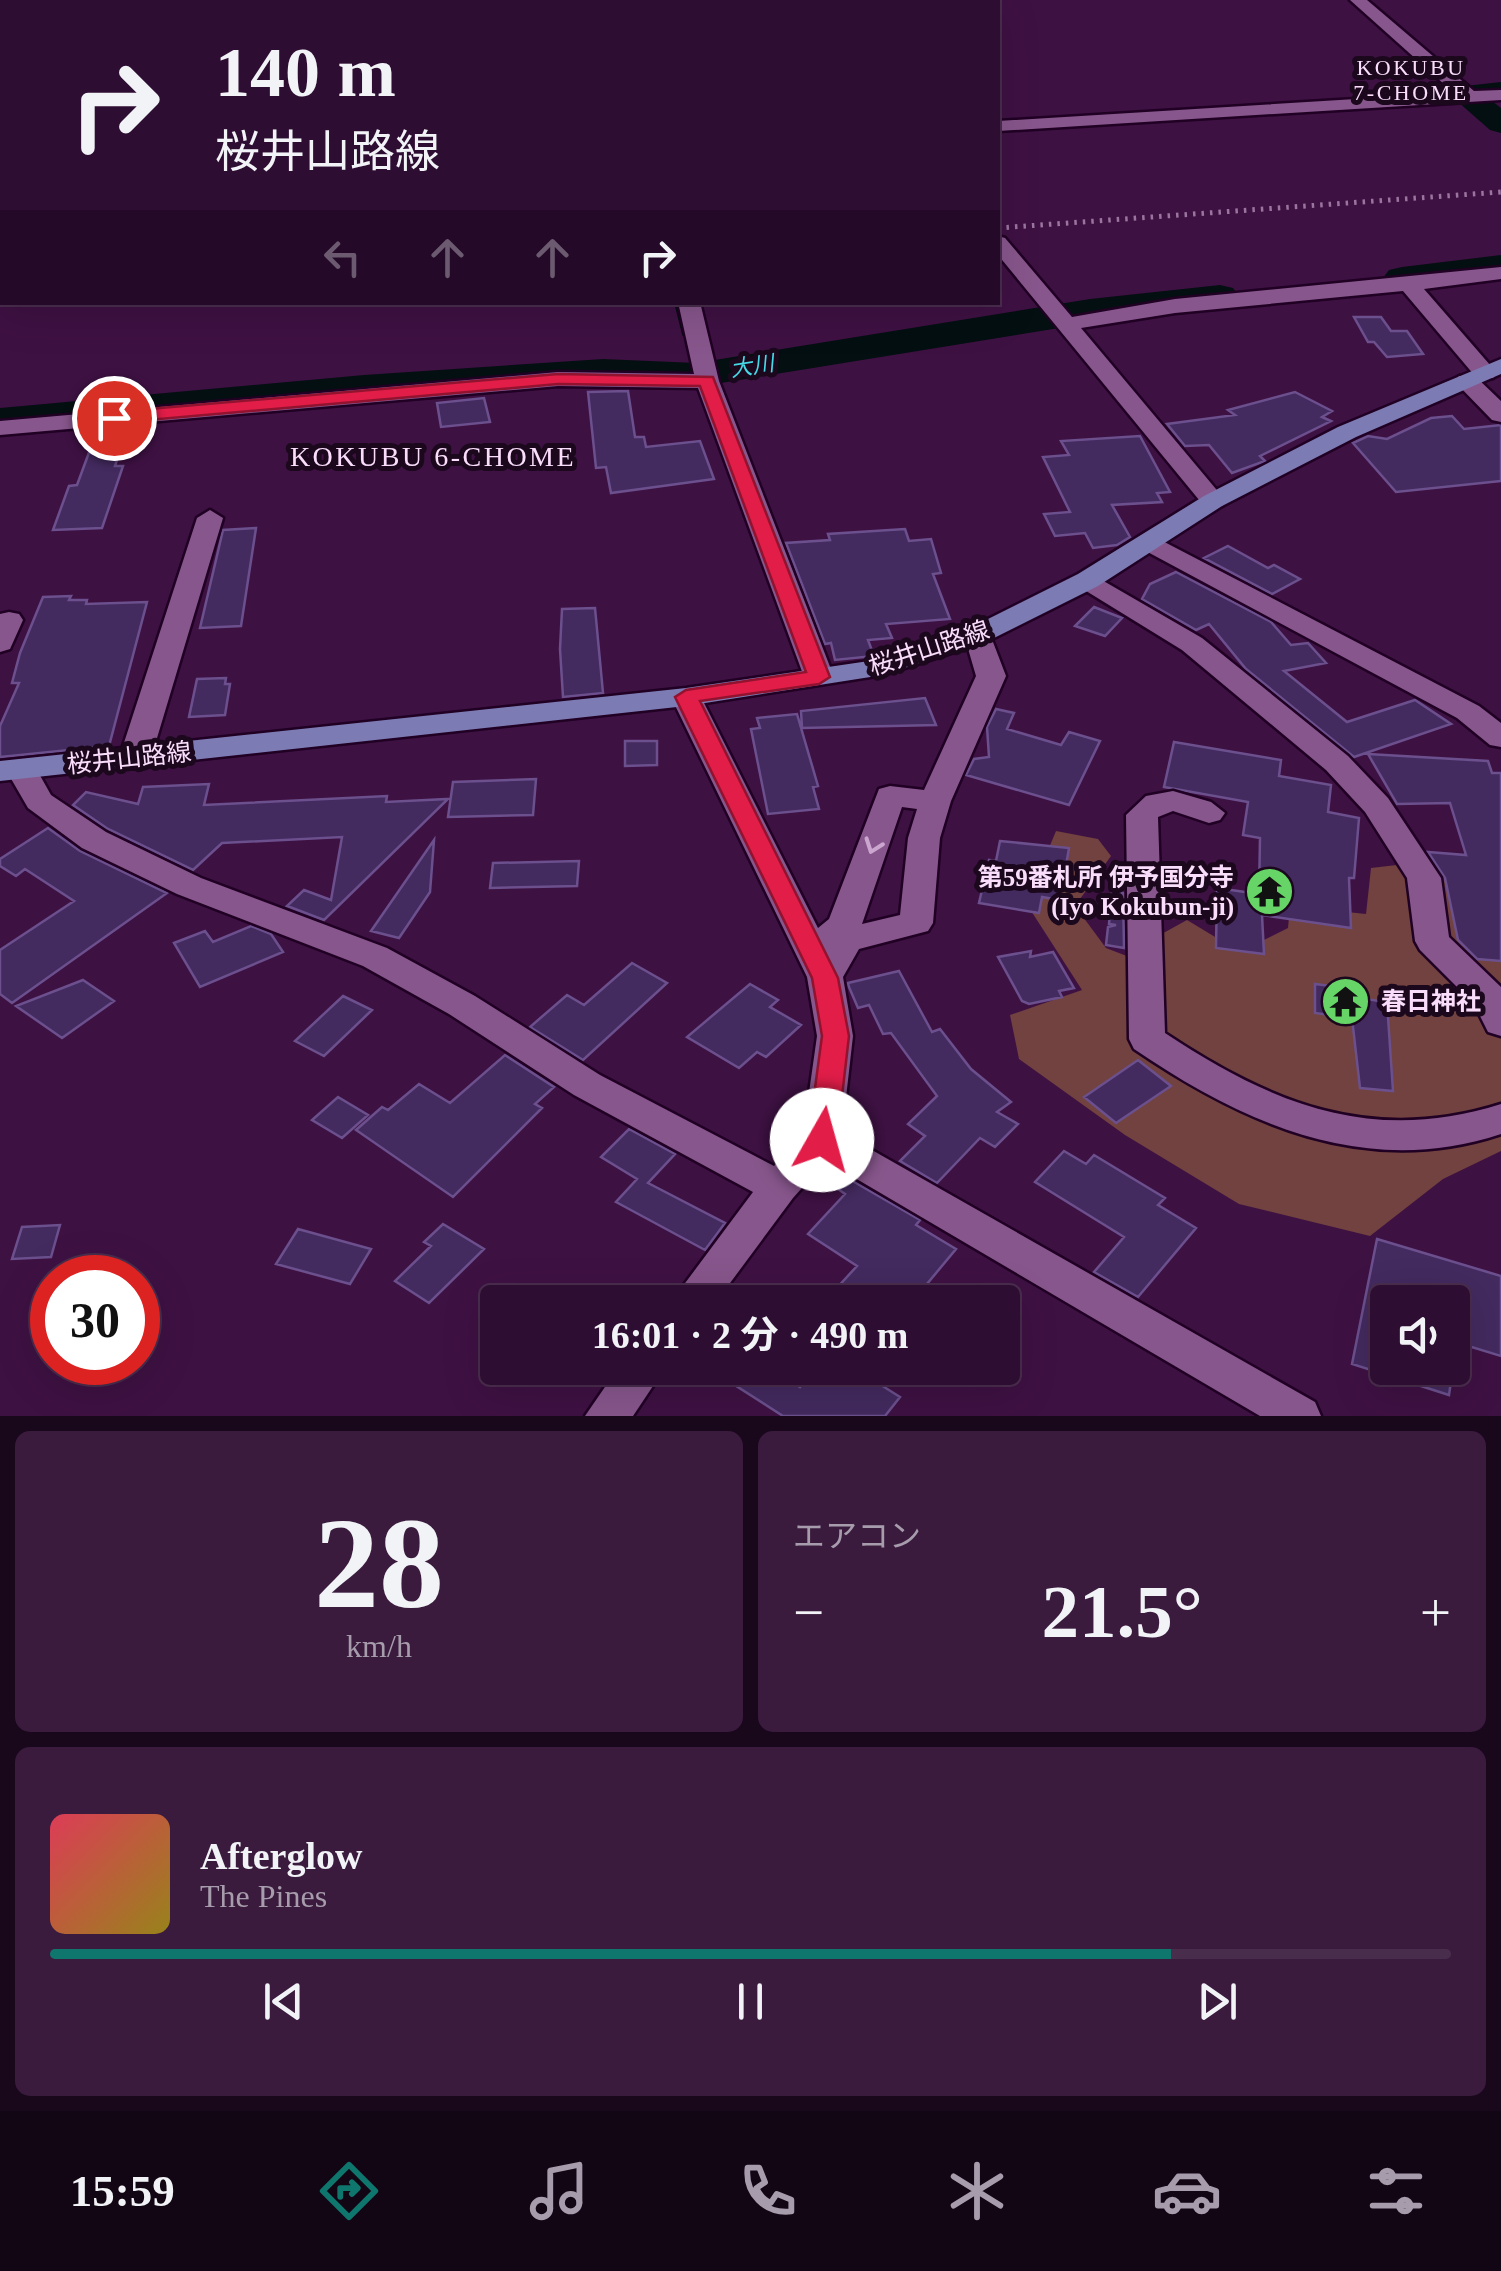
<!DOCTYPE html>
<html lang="ja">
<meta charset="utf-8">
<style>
body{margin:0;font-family:"Times New Roman","Noto Sans JP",serif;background:#3a1b3e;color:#f1f3f6;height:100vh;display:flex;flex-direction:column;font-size:38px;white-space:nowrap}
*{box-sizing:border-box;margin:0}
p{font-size:32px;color:#a79cac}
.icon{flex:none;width:55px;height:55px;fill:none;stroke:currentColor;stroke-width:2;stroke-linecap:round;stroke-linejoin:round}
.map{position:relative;height:1416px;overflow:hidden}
.panel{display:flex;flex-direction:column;gap:15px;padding:15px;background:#19071c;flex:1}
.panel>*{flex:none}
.banner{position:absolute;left:0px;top:0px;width:1000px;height:305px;box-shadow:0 10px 40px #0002,0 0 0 2px #492d4d;background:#2e0d32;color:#f1f3f6;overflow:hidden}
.tools{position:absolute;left:1370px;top:1285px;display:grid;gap:20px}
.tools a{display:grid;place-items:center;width:100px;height:100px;border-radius:10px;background:#2e0d32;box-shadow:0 10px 40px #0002,0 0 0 2px #492d4d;font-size:50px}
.speed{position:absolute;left:30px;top:1255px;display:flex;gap:20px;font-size:50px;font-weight:700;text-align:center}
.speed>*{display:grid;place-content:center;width:130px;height:130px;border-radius:50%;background:#2e0d32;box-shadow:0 10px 40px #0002,0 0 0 2px #492d4d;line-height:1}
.speed .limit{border:15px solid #d22;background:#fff;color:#111}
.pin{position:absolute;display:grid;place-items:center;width:85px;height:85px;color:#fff;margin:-42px;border:5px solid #fff;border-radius:50%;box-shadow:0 2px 10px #0007}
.me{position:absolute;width:110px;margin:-55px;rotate:7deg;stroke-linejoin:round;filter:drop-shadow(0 0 8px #0008)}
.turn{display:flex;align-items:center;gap:35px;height:210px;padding:0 50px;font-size:45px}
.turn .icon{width:130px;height:130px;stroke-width:2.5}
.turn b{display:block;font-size:70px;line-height:85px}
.lanes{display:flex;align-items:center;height:95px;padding:0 50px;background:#0003;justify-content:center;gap:50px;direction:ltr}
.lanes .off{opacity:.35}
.big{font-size:75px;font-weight:700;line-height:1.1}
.panel .card{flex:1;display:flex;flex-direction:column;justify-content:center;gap:15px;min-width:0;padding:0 35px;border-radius:15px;background:#3a1b3e}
.panel .dial{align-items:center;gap:0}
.dial b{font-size:130px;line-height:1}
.song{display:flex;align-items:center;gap:30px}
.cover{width:120px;height:120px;border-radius:15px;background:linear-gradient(135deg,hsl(350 70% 55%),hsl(50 70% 35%))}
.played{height:10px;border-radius:5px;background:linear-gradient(90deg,#0f766e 80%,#492d4d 80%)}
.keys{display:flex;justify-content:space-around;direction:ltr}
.heat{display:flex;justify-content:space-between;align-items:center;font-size:55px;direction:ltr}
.panel .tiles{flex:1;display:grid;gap:15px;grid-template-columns:1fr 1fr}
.card:last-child{grid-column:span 2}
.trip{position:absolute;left:480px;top:1285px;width:540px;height:100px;border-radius:10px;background:#2e0d32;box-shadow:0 10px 40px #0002,0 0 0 2px #492d4d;font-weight:700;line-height:100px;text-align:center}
.tab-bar{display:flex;height:160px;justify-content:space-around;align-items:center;background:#120514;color:#a79cac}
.tab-bar .icon{width:70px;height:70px}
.tab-bar .current{color:#0f766e}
.tab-bar b{font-size:45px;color:#f1f3f6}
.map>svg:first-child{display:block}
.green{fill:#71423f}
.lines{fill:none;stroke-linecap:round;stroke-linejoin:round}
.stream{stroke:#040f11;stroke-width:6}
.river{fill:#040f11;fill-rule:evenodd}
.building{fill:#432a5f;stroke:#6b508d;stroke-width:2.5}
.minor-casing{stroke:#200124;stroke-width:5}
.major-casing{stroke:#200124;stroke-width:5}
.minor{fill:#87568c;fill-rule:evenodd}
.major{fill:#7d7bb3;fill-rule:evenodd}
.rail{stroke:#9a759e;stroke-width:5;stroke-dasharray:2.5 6;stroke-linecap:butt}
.oneway{stroke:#cba7cf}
.route{fill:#e11d48;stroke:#92132f;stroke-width:2.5}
.labels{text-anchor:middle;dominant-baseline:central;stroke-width:10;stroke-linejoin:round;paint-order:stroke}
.far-neighbourhood-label{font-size:22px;letter-spacing:2.5px;fill:#f9ddfb;stroke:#1b081d}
.far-water-label{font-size:22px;font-style:italic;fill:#46d9e6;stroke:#1b081d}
.street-label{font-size:25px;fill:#f9ddfb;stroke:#1b081d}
.poi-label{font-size:25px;font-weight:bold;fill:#f9ddfb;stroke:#1b081d;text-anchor:end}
.neighbourhood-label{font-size:28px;letter-spacing:2.5px;fill:#f9ddfb;stroke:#1b081d}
</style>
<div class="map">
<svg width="1501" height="1416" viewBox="0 0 1501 1416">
<rect width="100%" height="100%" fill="#3e1143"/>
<path class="green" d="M 1056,831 L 1098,839 L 1111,856 L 1075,906 L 1106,948 L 1132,958 L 1147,942 L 1187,920 L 1240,952 L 1288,928 L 1290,906 L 1366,914 L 1371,868 L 1440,860 L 1501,957 L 1501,1151 L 1443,1179 L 1370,1236 L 1239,1204 L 1125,1135 L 1019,1059 L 1010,1015 L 1082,990 L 1026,903 Z"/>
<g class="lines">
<path class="stream" d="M 677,302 L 685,334"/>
<path class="river" d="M 1501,82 L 1501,100 L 1492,101 L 1501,108 L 1501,133 L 1490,130 L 1457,101 L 1465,86 Z
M 1501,255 L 1501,277 L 1402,289 L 1389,286 L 1383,278 L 1389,270 L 1402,267 Z
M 1220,285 L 1233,288 L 1239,296 L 1233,304 L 1090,323 L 696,387 L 603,383 L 364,399 L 0,434 L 0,408 L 364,375 L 603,359 L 696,363 L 1090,299 Z"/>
</g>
<path class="building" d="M 1354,317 L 1381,317 L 1391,331 L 1407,331 L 1423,354 L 1387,357 L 1374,342 L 1368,342 Z
M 628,391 L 635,437 L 644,437 L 646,447 L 700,441 L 714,479 L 611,493 L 606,467 L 596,468 L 588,392 Z
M 1295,392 L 1332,411 L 1322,417 L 1331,421 L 1260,456 L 1265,461 L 1232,473 L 1209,445 L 1185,446 L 1167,424 L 1235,415 L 1228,410 Z
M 484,398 L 490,422 L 441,427 L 437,403 Z
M 1452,416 L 1464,429 L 1501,425 L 1501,481 L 1396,492 L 1353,443 L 1368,436 L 1387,439 L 1431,418 Z
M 1140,436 L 1170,492 L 1157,493 L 1162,502 L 1112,505 L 1130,537 L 1117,545 L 1093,548 L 1085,533 L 1055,536 L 1044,514 L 1070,512 L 1043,457 L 1069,455 L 1061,441 Z
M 124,438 L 115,466 L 123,466 L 102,528 L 53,530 L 69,486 L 77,485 L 94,439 Z
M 256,528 L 241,626 L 200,628 L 223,530 Z
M 905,529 L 909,541 L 931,539 L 941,573 L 933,574 L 950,619 L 886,624 L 892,638 L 868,640 L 874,656 L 835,660 L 831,643 L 825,644 L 786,543 L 830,540 L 828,534 Z
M 1228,546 L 1268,568 L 1274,565 L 1300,579 L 1272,594 L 1204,558 Z
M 1176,572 L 1271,622 L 1291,645 L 1308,643 L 1326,663 L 1284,671 L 1347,722 L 1415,700 L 1451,724 L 1354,757 L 1246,669 L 1209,624 L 1196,630 L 1142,599 L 1150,584 Z
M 71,596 L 69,600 L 87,600 L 86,604 L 147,602 L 109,746 L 0,757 L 0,726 L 19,683 L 12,683 L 20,653 L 43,597 Z
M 1094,607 L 1122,618 L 1105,636 L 1075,626 Z
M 595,608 L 603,693 L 563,697 L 560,649 L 562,609 Z
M 226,678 L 225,684 L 230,684 L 225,715 L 189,717 L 197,679 Z
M 925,698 L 936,725 L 802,728 L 801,711 Z
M 996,709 L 1014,713 L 1007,729 L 1061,745 L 1069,732 L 1100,741 L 1069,805 L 966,775 L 974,759 L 989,757 L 987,727 Z
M 797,714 L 818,786 L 813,787 L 819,809 L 768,814 L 751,729 L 760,728 L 757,718 Z
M 625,741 L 657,741 L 657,765 L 625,766 Z
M 1174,742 L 1281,760 L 1279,776 L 1331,785 L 1328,812 L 1359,818 L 1354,878 L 1349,878 L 1351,928 L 1262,915 L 1264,954 L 1216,948 L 1217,888 L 1259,894 L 1260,838 L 1243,835 L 1248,802 L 1164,787 Z
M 1368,754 L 1488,761 L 1492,773 L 1501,773 L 1501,961 L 1477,959 L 1458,940 L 1445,878 L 1428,852 L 1466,855 L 1450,803 L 1397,804 Z
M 536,779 L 533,815 L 448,817 L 453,782 Z
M 209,784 L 204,805 L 387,796 L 386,802 L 448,799 L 324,920 L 287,906 L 304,890 L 331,900 L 342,837 L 222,843 L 193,870 L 108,829 L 73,805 L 86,792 L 138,804 L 143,787 Z
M 48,828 L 80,851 L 167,893 L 12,1003 L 0,994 L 0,950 L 74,901 L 25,869 L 16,876 L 0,866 L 0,859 Z
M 434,840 L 430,892 L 399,938 L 371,931 Z
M 1000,841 L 1069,848 L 1060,900 L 1042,897 L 1039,913 L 979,903 L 989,860 L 996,861 Z
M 579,861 L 577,886 L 490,888 L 493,863 Z
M 1112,892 L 1123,893 L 1124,948 L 1106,945 L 1108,927 L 1116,925 L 1109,924 Z
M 251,926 L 271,934 L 283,952 L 200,987 L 174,943 L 205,931 L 213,942 Z
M 1031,951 L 1030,957 L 1053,952 L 1074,988 L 1059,991 L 1062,997 L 1029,1004 L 1022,1001 L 998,957 Z
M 632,963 L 667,983 L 583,1060 L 530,1027 L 567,995 L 584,1005 Z
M 899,971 L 932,1032 L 940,1029 L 971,1069 L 1011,1102 L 997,1112 L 1018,1124 L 995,1147 L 980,1138 L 937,1183 L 900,1161 L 925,1136 L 908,1124 L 937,1096 L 891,1033 L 883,1034 L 869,1005 L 858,1008 L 849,987 L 848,983 Z
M 83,980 L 114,1001 L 62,1038 L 16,1006 Z
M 750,984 L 778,1000 L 770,1007 L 801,1025 L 766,1057 L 757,1052 L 739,1068 L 687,1037 Z
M 1315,984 L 1364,990 L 1365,999 L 1387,1002 L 1393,1091 L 1360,1088 L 1352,1018 L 1315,1013 Z
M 343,996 L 372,1010 L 324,1056 L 295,1041 Z
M 505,1055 L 554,1087 L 535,1104 L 542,1108 L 453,1197 L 356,1130 L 382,1107 L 388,1110 L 419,1084 L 450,1103 Z
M 1138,1060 L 1171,1086 L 1116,1123 L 1084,1097 Z
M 338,1097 L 368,1115 L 342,1138 L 312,1120 Z
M 629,1129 L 675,1154 L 648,1183 L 725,1223 L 705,1250 L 616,1202 L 637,1179 L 601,1157 Z
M 1064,1151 L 1086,1164 L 1094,1155 L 1165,1198 L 1158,1205 L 1196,1228 L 1138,1297 L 1094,1272 L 1124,1237 L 1035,1182 Z
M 849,1179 L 920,1220 L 916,1225 L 956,1249 L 912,1302 L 824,1302 L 857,1266 L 808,1234 L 845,1194 L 838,1189 Z
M 443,1224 L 484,1249 L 429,1303 L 395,1281 L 431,1246 L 424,1242 Z
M 60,1225 L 51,1257 L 12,1259 L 22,1227 Z
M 298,1229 L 371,1249 L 350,1284 L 276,1264 Z
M 1377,1239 L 1501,1276 L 1501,1356 L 1452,1341 L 1452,1302 L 1388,1302 L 1388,1368 L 1453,1368 L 1449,1395 L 1352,1364 Z
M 708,1368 L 770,1368 L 800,1387 L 816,1368 L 895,1368 L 881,1385 L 900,1397 L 885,1416 L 783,1416 Z"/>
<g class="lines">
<defs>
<path id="minor" d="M 556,0 L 572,0 L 573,2 L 557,2 Z
M 706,0 L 775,0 L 704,2 Z
M 843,0 L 859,0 L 860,2 L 844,2 Z
M 1350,0 L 1367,0 L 1474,91 L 1501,90 L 1501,100 L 998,131 L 998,121 L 1454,93 Z
M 0,79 L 2,79 L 2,89 L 0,89 Z
M 2,186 L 2,198 L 0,199 L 0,187 Z
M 998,236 L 1005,238 L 1072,317 L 1175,299 L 1501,267 L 1501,279 L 1424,289 L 1497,373 L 1493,378 L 1477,378 L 1501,401 L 1501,422 L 1492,420 L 1459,386 L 1455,381 L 1459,376 L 1475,376 L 1403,291 L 1175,313 L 1081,328 L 1226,501 L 1222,506 L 1204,506 L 998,255 Z
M 678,302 L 700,302 L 719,381 L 834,677 L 829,683 L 809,683 L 804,677 L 698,388 L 558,386 L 0,435 L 0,421 L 558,372 L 694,374 Z
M 210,510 L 223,518 L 151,758 L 146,765 L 124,765 L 119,758 L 197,518 Z
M 1151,535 L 1479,706 L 1501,723 L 1501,747 L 1490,745 L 1457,718 L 1142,549 L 1138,543 Z
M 1088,572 L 1202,638 L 1348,756 L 1388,798 L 1441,878 L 1449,937 L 1501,987 L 1501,1036 L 1488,1032 L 1474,1004 L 1420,950 L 1415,941 L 1407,878 L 1365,812 L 1326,770 L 1182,650 L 1078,586 L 1074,580 Z
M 9,612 L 19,614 L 23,620 L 10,649 L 0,652 L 0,614 Z
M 978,626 L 988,629 L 1006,676 L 951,801 L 940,838 L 933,923 L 928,931 L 859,949 L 843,977 L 853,1036 L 842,1133 L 1315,1402 L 1321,1416 L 1260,1416 L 826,1161 L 793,1198 L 716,1302 L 671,1302 L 753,1192 L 574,1095 L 449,1014 L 363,966 L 177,894 L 82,848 L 28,808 L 6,770 L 11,763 L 33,763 L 51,795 L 106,832 L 201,878 L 387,948 L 475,996 L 600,1075 L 774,1166 L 803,1135 L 817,1036 L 807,977 L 671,697 L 675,691 L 697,691 L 701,697 L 818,928 L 829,919 L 879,789 L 890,786 L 924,790 L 976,676 L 964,635 L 968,629 ZM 902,807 L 917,809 L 908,838 L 900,915 L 862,924 Z
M 1173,791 L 1211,802 L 1225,813 L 1220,820 L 1209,823 L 1173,811 L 1158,817 L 1165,1033 C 1272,1104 1372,1145 1501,1104 L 1501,1134 C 1366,1179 1244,1124 1134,1049 L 1129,1039 L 1126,815 L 1146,796 Z
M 618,1368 L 665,1368 L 633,1416 L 585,1416 Z"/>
<path id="major" d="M 1501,359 L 1501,374 L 1356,437 L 1222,506 L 1098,586 L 988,641 L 883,675 L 686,706 L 0,781 L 0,761 L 686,688 L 869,661 L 968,629 L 1078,574 L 1204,496 L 1338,427 Z"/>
</defs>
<use href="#minor" class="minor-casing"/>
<use href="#major" class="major-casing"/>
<use href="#minor" class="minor"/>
<use href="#major" class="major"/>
<path class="rail" d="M 998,228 L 1501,192"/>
</g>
<defs><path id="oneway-chevron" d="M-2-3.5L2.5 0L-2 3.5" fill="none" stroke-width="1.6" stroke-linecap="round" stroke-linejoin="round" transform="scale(2.5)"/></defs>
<use class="oneway" href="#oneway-chevron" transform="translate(873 846) rotate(110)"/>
<path class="route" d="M 558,374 L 713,377 L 830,677 L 819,684 L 700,701 L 838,978 L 849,1036 L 837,1140 L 833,1148 L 822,1151 L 812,1148 L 808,1140 L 822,1036 L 812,978 L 675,697 L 686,690 L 806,672 L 700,386 L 558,384 L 114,423 L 105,418 L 114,412 Z"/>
<defs>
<symbol id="temple-disc" viewBox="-11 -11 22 22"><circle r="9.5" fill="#66d466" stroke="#1b081d"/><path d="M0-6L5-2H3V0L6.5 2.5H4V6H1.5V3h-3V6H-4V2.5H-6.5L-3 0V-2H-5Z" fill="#111"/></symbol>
</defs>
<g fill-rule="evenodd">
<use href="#temple-disc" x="1242" y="864" width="55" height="55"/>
<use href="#temple-disc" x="1318" y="974" width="55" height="55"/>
</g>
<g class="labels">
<g class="far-neighbourhood-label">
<text x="1411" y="67">KOKUBU<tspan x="1411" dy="25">7-CHOME</tspan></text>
</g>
<g class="far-water-label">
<text transform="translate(752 366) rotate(-9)">大川</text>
</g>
<g class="street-label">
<text transform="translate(929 648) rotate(-18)">桜井山路線</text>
<text transform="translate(129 758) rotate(-6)">桜井山路線</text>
</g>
<g class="poi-label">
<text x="1234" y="877">第59番札所 伊予国分寺<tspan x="1234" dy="29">(Iyo Kokubun-ji)</tspan></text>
<text x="1381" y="1001" text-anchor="start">春日神社</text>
</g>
<g class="neighbourhood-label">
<text x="433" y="456">KOKUBU 6-CHOME</text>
</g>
</g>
</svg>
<div class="tools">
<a><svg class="icon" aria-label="sound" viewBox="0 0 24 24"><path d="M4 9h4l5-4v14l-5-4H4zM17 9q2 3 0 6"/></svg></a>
</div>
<div class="speed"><div class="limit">30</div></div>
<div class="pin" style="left:114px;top:418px;background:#d93025"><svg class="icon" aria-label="arrive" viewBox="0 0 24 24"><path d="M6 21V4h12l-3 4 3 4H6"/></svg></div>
<svg class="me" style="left:822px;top:1140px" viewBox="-20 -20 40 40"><circle r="19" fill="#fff"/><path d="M0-13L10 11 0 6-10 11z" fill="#e11d48"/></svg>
<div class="trip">16:01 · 2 分 · 490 m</div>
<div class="banner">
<div class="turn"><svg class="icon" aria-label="right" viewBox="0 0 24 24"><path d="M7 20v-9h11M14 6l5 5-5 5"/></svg><div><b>140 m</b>桜井山路線</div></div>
<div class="lanes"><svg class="icon off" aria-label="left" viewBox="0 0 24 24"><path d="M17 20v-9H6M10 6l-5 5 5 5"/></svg><svg class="icon off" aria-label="ahead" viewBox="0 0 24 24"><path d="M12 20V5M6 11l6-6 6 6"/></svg><svg class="icon off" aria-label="ahead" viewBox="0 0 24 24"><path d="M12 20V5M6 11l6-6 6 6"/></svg><svg class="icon" aria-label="right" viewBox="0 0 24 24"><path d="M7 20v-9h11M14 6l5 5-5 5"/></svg></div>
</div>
</div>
<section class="panel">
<div class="tiles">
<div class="card dial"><b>28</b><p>km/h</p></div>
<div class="card"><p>エアコン</p>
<div class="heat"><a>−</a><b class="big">21.5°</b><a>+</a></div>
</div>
<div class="card">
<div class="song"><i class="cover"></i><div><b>Afterglow</b><p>The Pines</p></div></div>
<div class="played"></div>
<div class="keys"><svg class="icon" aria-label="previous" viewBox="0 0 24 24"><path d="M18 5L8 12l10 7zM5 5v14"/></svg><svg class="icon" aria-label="pause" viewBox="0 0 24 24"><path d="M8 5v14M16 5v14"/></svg><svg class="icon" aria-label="next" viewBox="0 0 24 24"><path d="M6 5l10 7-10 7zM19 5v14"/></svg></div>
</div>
</div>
</section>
<nav class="tab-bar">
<b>15:59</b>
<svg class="icon current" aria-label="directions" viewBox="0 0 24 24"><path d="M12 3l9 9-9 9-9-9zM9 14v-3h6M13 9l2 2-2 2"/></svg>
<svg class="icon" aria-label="music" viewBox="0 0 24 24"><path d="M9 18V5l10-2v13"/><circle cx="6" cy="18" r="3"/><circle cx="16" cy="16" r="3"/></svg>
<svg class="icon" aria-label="phone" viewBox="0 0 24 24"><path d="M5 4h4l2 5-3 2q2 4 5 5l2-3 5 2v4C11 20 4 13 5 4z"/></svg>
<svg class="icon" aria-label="climate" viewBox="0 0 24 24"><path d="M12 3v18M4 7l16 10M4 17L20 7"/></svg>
<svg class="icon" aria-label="car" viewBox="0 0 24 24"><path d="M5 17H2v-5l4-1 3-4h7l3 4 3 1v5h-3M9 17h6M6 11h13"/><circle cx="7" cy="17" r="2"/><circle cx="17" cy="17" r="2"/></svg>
<svg class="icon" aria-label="filters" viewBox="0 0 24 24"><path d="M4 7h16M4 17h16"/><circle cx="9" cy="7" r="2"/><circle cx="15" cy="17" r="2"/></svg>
</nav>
